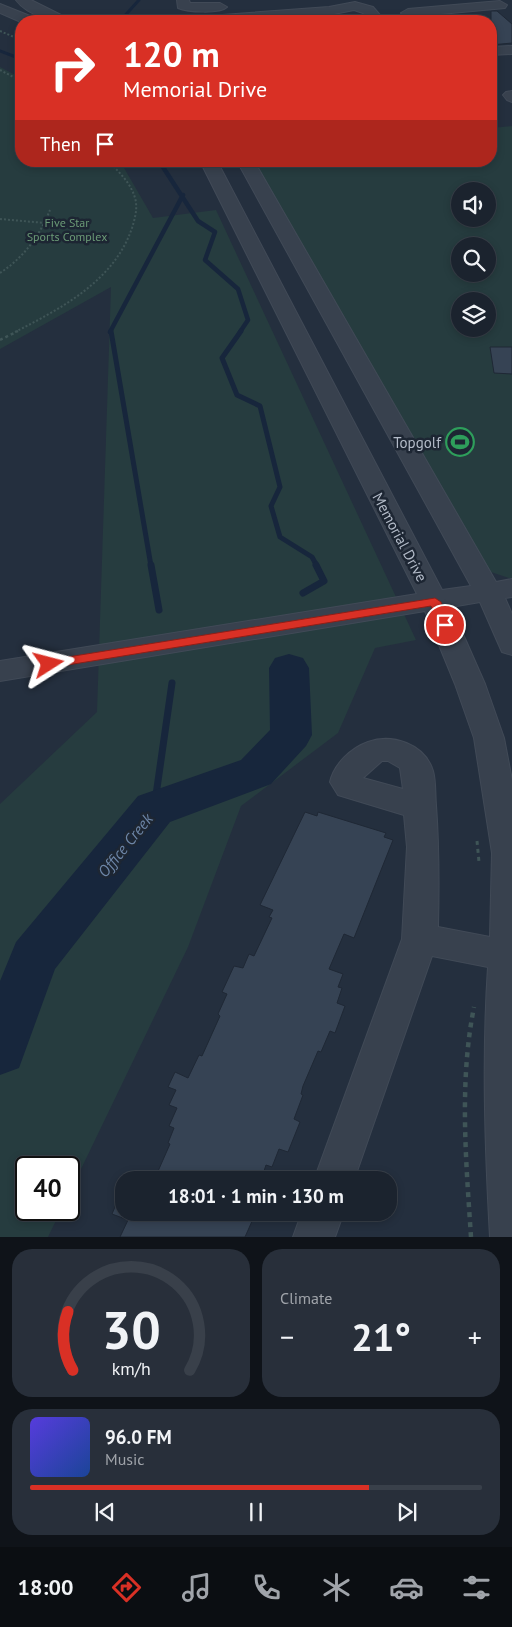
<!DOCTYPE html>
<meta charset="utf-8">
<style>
body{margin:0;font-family:"PT Sans",sans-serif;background:#282f3a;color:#f1f3f6;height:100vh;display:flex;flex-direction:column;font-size:19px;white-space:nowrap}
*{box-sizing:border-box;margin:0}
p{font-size:16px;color:#a0a4aa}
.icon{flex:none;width:28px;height:28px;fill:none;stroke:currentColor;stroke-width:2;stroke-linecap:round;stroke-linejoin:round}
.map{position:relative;height:1237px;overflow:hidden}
.sheet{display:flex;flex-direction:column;gap:12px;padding:12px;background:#0f1319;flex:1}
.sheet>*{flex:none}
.hud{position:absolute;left:15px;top:15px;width:482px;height:152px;border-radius:20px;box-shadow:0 2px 8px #0003,0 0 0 1px #39404a;background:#d93025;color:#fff;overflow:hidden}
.tools{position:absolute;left:451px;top:182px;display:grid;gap:10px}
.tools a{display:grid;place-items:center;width:45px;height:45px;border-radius:50%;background:#1b232e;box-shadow:0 2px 8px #0003,0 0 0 1px #39404a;font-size:25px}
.speed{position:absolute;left:15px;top:1156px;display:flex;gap:10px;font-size:25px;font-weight:700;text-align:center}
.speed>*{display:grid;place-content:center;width:65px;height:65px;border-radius:50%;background:#1b232e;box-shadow:0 2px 8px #0003,0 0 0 1px #39404a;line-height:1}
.speed .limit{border:2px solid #111;border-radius:8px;background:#fff;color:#111}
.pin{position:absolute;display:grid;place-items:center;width:42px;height:42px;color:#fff;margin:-21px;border:2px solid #fff;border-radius:50%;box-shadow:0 1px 5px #0007}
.me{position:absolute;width:55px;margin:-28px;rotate:81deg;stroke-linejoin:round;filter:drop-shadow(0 0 4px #0008)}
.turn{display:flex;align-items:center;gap:18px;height:105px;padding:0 25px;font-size:22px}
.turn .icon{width:65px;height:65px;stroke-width:2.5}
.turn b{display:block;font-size:35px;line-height:42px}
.then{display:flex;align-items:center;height:48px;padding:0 25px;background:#0003;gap:10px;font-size:19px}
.big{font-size:38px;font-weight:700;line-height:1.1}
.sheet .tile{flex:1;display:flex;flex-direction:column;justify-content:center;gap:8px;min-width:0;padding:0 18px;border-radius:20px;background:#282f3a}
.sheet .dial{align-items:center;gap:0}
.dial svg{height:130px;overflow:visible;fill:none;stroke:#39404a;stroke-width:7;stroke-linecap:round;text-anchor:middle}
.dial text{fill:#f1f3f6;stroke:none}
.song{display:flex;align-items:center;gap:15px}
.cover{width:60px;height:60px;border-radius:8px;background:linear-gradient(135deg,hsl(250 70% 55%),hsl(220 70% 35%))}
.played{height:5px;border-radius:2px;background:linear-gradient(90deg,#d93025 75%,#39404a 75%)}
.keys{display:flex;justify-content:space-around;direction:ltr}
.heat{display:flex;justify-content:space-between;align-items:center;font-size:28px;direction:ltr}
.sheet .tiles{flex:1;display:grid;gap:12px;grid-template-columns:1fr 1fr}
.tile:last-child{grid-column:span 2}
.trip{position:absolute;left:115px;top:1171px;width:282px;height:50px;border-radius:20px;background:#1b232e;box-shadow:0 2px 8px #0003,0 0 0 1px #39404a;font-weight:700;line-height:50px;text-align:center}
.dock{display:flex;height:80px;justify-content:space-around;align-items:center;background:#0b0e12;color:#a0a4aa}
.dock .icon{width:35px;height:35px}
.dock .current{color:#d93025}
.dock b{font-size:22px;color:#f1f3f6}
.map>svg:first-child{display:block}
.green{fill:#263c3f;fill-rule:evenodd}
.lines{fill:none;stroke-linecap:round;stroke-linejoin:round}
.stream-far3{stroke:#17263c;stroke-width:3}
.stream-far2{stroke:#17263c;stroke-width:4.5}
.stream-far1{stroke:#17263c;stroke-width:5}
.stream{stroke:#17263c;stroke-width:7}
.river{fill:#17263c;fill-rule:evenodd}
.building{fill:#364354;stroke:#1f2835}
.minor-casing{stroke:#414a57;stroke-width:2}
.path-far3{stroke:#3f5557;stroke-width:2;stroke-dasharray:2 2;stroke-linecap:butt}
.path-far2{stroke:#3f5557;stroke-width:2.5;stroke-dasharray:3 3;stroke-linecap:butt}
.path-far1{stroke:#3f5557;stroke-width:3;stroke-dasharray:4 4;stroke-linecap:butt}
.path{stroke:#3f5557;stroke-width:4.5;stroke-dasharray:5 5;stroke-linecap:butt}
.minor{fill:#38414e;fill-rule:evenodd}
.route{fill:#d93025;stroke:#8d1f18}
.labels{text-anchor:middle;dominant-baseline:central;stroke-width:5;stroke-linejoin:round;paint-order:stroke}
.far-park-label{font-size:12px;fill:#6b9a76;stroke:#1d2633}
.poi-label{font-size:15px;fill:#b4bcc9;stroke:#1d2633;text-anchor:end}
.street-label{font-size:15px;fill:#b4bcc9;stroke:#1d2633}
.water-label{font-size:16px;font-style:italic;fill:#6d86a8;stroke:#1d2633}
</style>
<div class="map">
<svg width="512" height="1237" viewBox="0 0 512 1237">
<rect width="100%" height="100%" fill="#242f3e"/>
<path class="green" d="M 0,67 L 21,78 L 21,161 L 120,161 L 153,218 L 216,210 L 416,640 L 375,648 L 338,733 L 241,806 L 188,947 L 69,1194 L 69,1168 L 26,1168 L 26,1210 L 61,1210 L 48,1237 L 0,1237 L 0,804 L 97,712 L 111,287 L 0,349 Z
M 512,126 L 512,578 L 509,578 L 485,570 L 251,161 L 491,161 L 491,128 ZM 460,191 L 488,191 L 488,219 L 460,219 ZM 460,246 L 488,246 L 488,274 L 460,274 ZM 460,301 L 488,301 L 488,329 L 460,329 Z"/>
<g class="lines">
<path class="stream-far3" d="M 120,21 L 139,0
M 0,51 L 21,59"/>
<path class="stream-far2" d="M 159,161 L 198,221 L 215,232 L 205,260 L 238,289 L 248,320 L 240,332
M 110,332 L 183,195"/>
<path class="stream-far1" d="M 111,331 L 151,566
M 241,331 L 222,358 L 237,395 L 260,406 L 280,487 L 271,506 L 280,537 L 312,557 L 317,566"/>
<path class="stream" d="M 151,565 L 159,610
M 303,593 L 324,581 L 316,565
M 154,809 L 172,683"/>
<path class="river" d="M 289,654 L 303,658 L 309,668 L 312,735 L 306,746 L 271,784 L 170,822 L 55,969 L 19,1068 L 0,1075 L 0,981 L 16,942 L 138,796 L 241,760 L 270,730 L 269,668 L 275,658 Z"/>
</g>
<path class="building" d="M 491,11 L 497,11 L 512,24 L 512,43 L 491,45 Z
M 490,347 L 512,347 L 512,374 L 494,373 Z
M 305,812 L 317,816 L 318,812 L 386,833 L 384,837 L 393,840 L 354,938 L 344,934 L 329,969 L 343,974 L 338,987 L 342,988 L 337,1003 L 345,1006 L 335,1033 L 330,1031 L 321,1052 L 318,1051 L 303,1086 L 301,1094 L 303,1095 L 294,1119 L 300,1122 L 288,1152 L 279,1149 L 272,1167 L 266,1165 L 261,1180 L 139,1180 L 143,1173 L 155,1178 L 170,1144 L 168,1143 L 174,1128 L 169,1126 L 177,1108 L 169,1105 L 176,1090 L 168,1087 L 175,1072 L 188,1078 L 199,1055 L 202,1056 L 220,1016 L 218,1014 L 227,994 L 222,992 L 234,966 L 243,968 L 249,954 L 254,956 L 272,918 L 269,917 L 273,910 L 260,905 Z
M 120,1195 L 124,1197 L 124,1212 L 238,1212 L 253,1219 L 245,1237 L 120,1237 L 128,1220 L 112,1214 Z"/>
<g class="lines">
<defs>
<path id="minor" d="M 16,0 L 31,0 L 73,21 C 53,22 28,16 16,0 Z
M 177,0 L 189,0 L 190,3 L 220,3 L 227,7 C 220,14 187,12 178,8 Z
M 500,1 L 507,5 L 505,8 L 419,16 L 423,21 L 409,21 L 401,13 L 408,9 Z
M 355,2 L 373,7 L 385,21 L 371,21 L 363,13 L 354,10 L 329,15 L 245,21 L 188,21 L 195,17 L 329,7 Z
M 0,4 L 35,18 L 37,21 L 21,22 L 0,13 Z
M 512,46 L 512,54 L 491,55 L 491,47 Z
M 512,91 L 512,102 L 507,100 L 503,95 L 506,92 Z
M 200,161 L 217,161 L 442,590 L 471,586 L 237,161 L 254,161 L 496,582 L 512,579 L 512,597 L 505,598 L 512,614 L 512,655 L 502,652 L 480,602 L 451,607 L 485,684 L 504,738 L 512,780 L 512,1237 L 490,1237 C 485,1147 482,1057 488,967 L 432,956 L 354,1180 L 314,1180 L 402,939 L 407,847 L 404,815 L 338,795 L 330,782 C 334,764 351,748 368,742 C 392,733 425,744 433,771 C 436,781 435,795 436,805 C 439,846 439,886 438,927 L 490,937 L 492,853 L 474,738 L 455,684 L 425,611 L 0,681 L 0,661 L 417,594 ZM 382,761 L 388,761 L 400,768 L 403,789 L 363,778 Z
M 302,1212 L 344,1212 L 335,1237 L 293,1237 Z"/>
</defs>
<use href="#minor" class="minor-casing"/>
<path class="path-far3" d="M 0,31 L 21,40
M 0,70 L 21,81
M 0,219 L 45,223
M 0,273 C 24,257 39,237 50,210
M 15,332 C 62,308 114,281 132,228 C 135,218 138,208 135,198 C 131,183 118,171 108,161"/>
<path class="path-far2" d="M 0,340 L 18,331"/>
<path class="path-far1" d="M 477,841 L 479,862"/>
<path class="path" d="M 471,1237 C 466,1161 459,1082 474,1007"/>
<use href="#minor" class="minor"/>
</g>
<path class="route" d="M 435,598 L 441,602 L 451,625 L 449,628 L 441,628 L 431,606 L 49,668 L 43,664 L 49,660 Z"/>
<defs>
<symbol id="stadium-ring" viewBox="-11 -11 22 22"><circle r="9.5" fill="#1d2633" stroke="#2e9e5b" stroke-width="1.5"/><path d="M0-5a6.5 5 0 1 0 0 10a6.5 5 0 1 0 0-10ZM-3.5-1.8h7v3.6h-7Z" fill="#2e9e5b"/></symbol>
</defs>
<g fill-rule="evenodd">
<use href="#stadium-ring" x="444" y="426" width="32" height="32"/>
</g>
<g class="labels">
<g class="far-park-label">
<text x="67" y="222">Five Star<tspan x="67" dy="14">Sports Complex</tspan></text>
</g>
<g class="poi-label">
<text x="441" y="442">Topgolf</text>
</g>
<g class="street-label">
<text transform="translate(400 537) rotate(62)">Memorial Drive</text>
</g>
<g class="water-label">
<text transform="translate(125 845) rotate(-51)">Office Creek</text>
</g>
</g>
</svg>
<div class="tools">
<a><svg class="icon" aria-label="sound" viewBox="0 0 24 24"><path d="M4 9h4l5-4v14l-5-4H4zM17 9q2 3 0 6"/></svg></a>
<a><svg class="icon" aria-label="search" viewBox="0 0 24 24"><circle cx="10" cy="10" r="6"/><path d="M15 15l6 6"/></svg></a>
<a><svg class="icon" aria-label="layers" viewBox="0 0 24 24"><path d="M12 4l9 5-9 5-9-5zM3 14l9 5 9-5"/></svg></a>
</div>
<div class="speed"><div class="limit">40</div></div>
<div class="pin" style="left:445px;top:625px;background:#d93025"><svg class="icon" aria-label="arrive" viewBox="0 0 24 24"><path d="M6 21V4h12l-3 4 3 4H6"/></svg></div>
<svg class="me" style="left:49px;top:664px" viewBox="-20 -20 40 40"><path d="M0-17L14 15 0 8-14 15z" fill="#d93025" stroke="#fff" stroke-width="4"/></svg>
<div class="trip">18:01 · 1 min · 130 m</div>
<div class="hud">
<div class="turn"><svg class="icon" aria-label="right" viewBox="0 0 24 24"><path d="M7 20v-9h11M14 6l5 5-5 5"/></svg><div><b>120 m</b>Memorial Drive</div></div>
<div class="then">Then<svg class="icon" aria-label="arrive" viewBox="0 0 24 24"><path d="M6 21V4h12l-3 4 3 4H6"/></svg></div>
</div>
</div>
<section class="sheet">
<div class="tiles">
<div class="tile dial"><svg viewBox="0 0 100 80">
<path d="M14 69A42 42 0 1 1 86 69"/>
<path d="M14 69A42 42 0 0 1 11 33" stroke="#d93025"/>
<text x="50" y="56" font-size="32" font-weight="700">30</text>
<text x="50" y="72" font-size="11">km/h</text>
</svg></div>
<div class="tile"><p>Climate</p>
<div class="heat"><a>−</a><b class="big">21°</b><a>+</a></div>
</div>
<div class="tile">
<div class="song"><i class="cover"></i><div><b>96.0 FM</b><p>Music</p></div></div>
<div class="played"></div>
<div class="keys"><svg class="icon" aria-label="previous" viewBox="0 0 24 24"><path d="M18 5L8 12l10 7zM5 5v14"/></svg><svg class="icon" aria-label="pause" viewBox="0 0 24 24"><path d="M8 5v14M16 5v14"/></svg><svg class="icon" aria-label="next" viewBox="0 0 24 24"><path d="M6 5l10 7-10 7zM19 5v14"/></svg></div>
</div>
</div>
</section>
<nav class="dock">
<b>18:00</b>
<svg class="icon current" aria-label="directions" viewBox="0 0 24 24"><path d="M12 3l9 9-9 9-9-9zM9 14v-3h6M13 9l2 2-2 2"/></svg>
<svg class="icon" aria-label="music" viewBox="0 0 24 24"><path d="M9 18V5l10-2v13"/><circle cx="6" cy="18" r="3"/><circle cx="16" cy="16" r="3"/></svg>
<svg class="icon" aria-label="phone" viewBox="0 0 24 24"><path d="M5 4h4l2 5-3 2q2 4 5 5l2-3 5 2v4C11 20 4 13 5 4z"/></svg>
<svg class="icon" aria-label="climate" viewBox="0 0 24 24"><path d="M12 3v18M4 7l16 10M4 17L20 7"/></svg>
<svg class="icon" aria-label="car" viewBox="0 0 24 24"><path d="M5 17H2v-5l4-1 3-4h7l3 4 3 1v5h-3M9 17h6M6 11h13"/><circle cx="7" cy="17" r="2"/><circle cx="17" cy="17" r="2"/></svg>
<svg class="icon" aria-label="filters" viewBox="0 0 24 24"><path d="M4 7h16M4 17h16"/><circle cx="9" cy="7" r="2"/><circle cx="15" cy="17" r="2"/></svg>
</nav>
